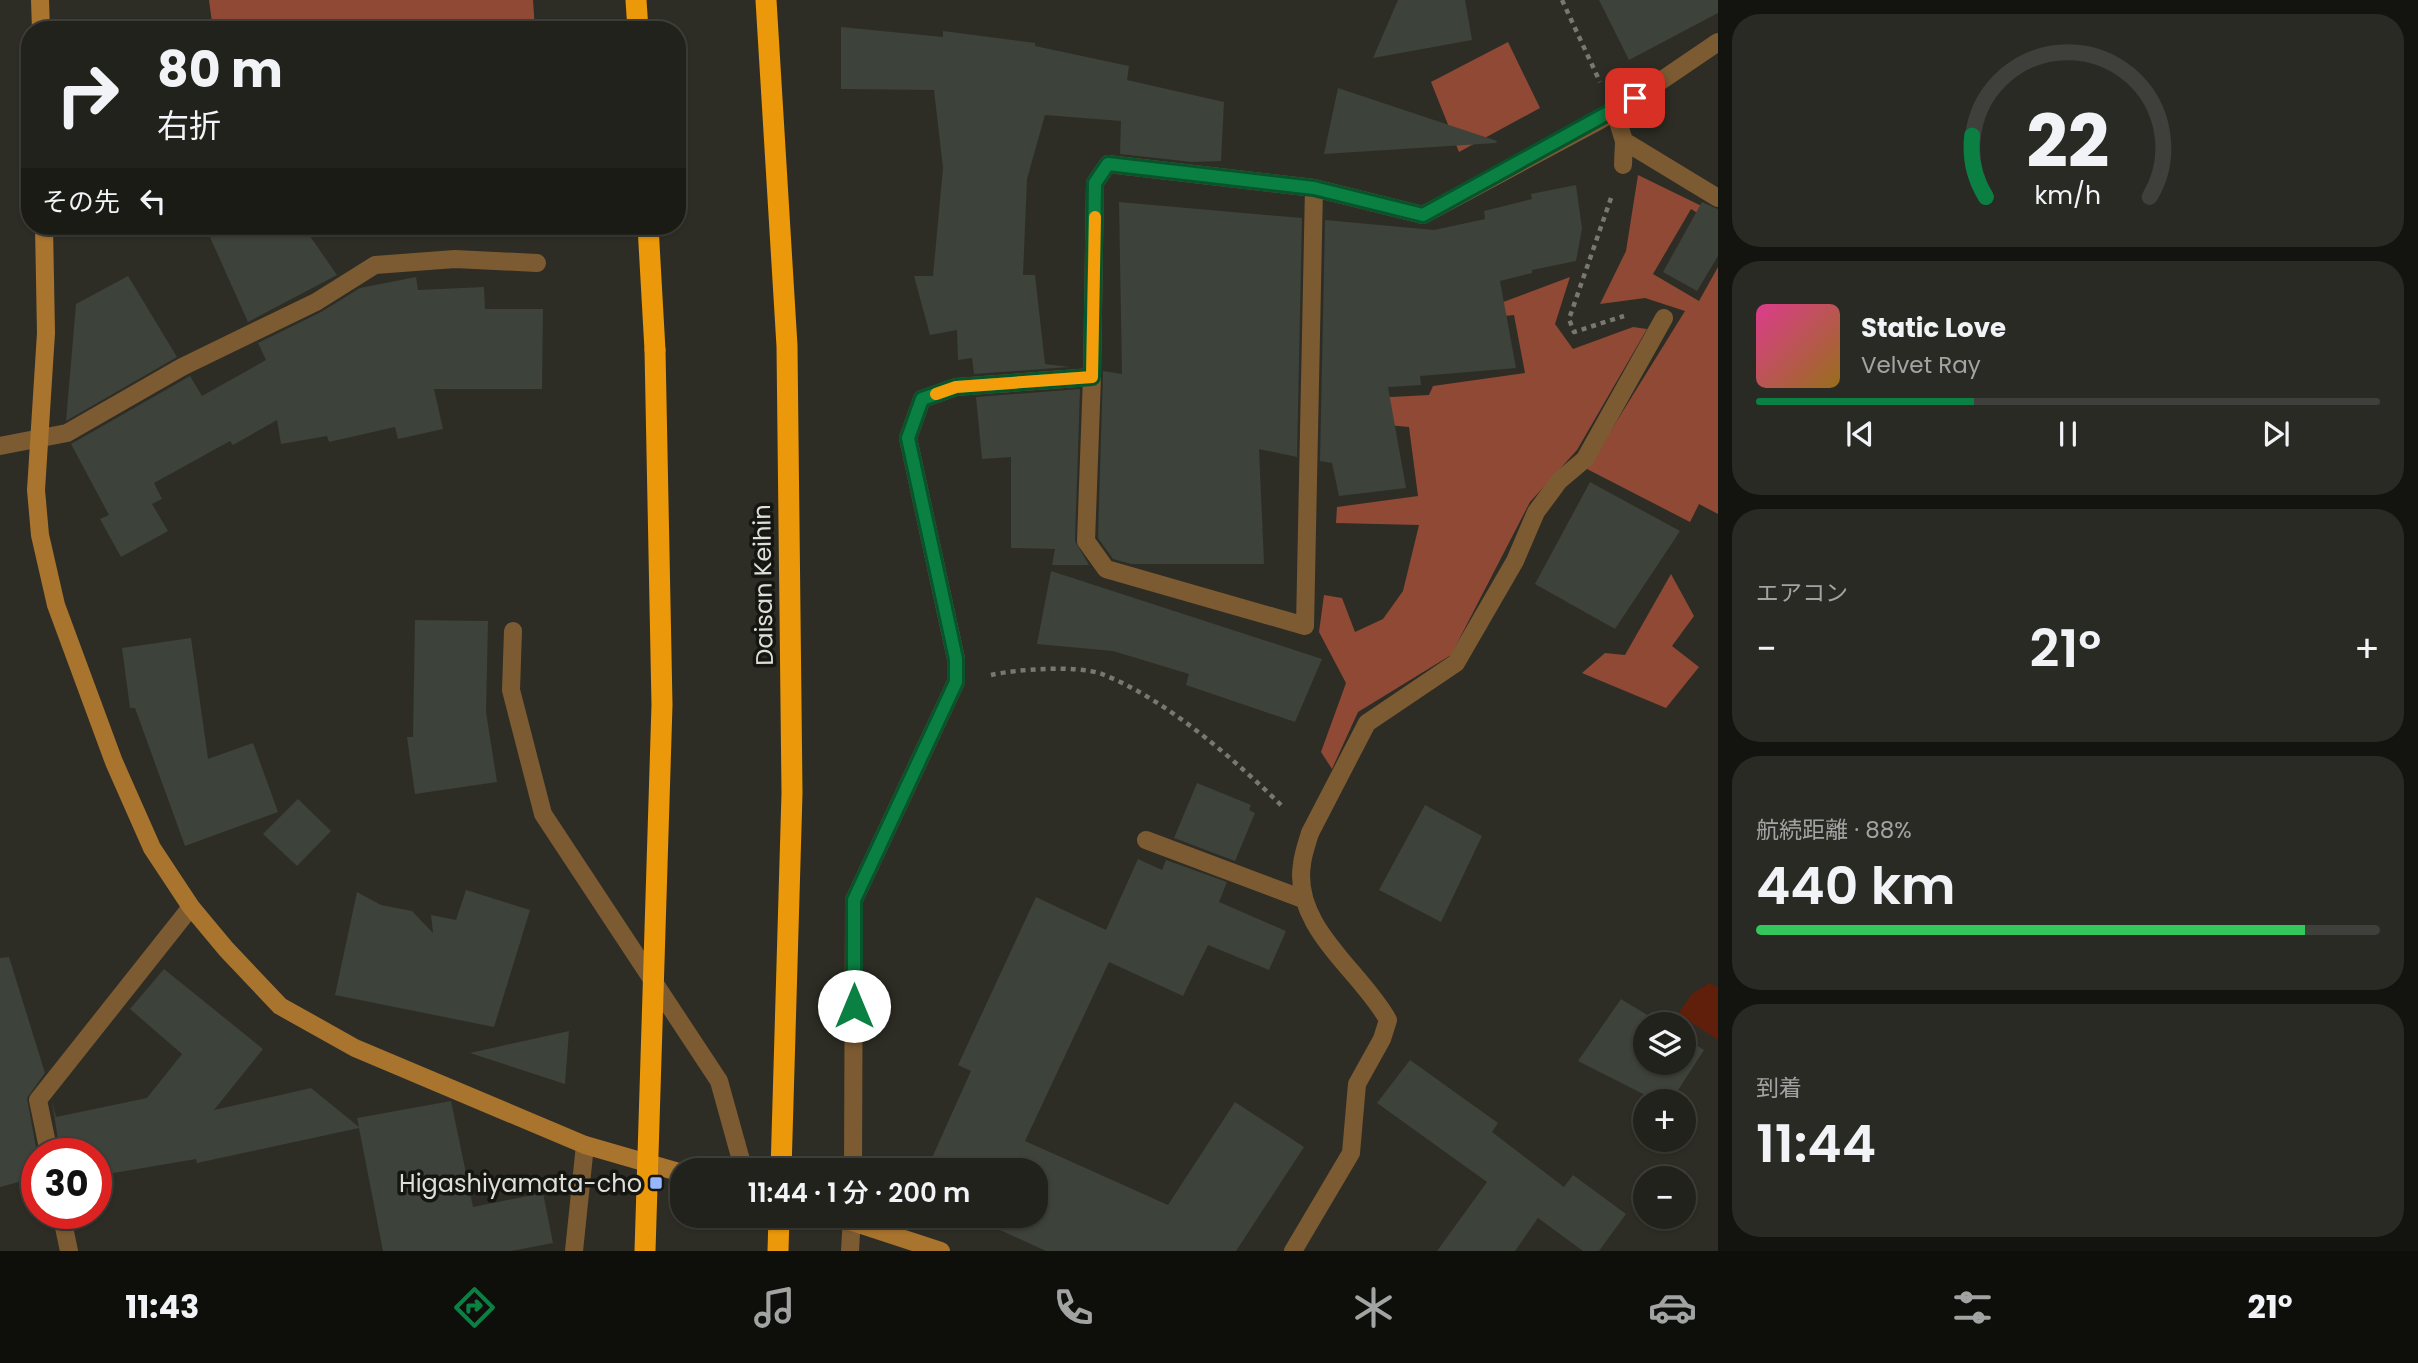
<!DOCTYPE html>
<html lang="ja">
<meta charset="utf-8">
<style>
body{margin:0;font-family:Poppins,"Noto Sans JP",sans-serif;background:#2a2a25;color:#f1f3f6;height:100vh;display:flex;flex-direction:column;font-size:26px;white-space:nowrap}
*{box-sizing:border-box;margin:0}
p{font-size:23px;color:#a2a4a3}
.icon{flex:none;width:38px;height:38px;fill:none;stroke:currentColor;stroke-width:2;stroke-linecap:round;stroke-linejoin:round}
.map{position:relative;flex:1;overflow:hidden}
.side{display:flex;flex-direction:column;gap:14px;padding:14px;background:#13130f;width:700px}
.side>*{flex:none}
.banner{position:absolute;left:21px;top:21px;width:665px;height:214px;border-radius:28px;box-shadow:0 2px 5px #0004,0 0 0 2px #3f3f3b;background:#22221c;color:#f1f3f6;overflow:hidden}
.fabs{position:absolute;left:1633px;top:1012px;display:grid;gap:14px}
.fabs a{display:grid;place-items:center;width:63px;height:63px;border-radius:50%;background:#22221c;box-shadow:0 2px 5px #0004,0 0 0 2px #3f3f3b;font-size:35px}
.speed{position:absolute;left:21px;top:1138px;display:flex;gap:14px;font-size:35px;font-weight:700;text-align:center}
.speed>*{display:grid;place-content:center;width:91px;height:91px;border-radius:50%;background:#22221c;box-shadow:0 2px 5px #0004,0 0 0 2px #3f3f3b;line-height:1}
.speed .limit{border:10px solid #d22;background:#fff;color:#111}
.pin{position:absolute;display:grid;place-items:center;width:60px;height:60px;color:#fff;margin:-30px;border-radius:14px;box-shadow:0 4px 10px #0006}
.me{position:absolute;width:77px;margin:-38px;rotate:0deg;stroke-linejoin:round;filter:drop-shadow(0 0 5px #0008)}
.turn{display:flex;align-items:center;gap:24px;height:147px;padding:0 21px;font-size:32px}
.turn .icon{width:91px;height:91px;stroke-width:2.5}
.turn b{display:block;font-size:49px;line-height:60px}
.then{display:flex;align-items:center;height:66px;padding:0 21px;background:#0003;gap:14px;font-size:26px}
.big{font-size:52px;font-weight:600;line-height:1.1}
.side .card{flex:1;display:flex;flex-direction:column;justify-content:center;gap:10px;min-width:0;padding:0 24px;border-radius:28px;background:#2a2a25}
.side .dial{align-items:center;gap:0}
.dial svg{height:182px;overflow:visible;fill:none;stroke:#3f3f3b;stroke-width:7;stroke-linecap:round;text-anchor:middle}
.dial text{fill:#f1f3f6;stroke:none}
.song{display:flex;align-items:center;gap:21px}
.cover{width:84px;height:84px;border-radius:10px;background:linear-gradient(135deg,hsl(330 70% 55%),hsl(40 70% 35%))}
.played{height:7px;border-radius:4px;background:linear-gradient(90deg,#0b8043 35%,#3f3f3b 35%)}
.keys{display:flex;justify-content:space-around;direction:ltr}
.heat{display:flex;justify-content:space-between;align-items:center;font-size:38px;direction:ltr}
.charge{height:10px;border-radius:5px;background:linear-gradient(90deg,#34c759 88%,#3f3f3b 0)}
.trip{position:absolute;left:670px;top:1158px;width:378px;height:70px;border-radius:28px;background:#22221c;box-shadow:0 2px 5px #0004,0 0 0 2px #3f3f3b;font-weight:600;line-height:70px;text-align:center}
.menu{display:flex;height:112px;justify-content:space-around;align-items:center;background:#0e0e0b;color:#a2a4a3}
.menu .icon{width:49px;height:49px}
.menu .active{color:#0b8043}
.menu b{font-size:32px;color:#f1f3f6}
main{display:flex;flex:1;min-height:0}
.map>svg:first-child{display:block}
.green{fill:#5f1f0a}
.forest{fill:#8f4934}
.building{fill:#3d423a}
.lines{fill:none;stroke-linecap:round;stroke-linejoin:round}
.path{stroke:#787770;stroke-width:4.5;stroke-dasharray:5 5;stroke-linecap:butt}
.lane{stroke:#7d5b32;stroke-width:18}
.street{stroke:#7d5b32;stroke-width:18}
.secondary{stroke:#a9742d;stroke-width:18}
.highway{stroke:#eb980a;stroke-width:21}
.highway-bridge{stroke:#eb980a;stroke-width:21}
.route-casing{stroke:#07532c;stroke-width:18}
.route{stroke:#0b8043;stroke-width:12}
.slow{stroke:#f59e0b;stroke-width:12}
.poi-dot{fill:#96b6fd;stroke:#151511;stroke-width:2.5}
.labels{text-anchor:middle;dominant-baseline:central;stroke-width:7;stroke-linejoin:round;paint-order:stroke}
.street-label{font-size:24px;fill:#deded8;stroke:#151511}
.poi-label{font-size:24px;fill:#deded8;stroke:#151511;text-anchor:end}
</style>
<main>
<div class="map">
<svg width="1718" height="1251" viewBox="0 0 1718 1251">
<rect width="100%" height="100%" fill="#2e2d25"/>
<path class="green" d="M 1709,983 L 1718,987 L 1718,1040 L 1678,1014 L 1692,994 Z"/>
<path class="forest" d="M 209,0 L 533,0 L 535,30 L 213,30 Z
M 1508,42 L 1540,108 L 1459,152 L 1431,82 Z
M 1638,175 L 1718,214 L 1718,226 L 1691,209 L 1653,274 L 1699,301 L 1718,267 L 1718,514 L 1699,504 L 1690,522 L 1587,469 L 1685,311 L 1645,298 L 1600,304 L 1626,251 Z
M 1570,277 L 1555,324 L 1573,349 L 1633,327 L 1647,329 L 1577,450 L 1530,502 L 1451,655 L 1358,712 L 1332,769 L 1321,752 L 1346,683 L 1319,632 L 1324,595 L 1342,598 L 1355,632 L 1383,619 L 1403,591 L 1419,525 L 1336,523 L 1337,507 L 1418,496 L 1409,427 L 1334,420 L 1334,400 L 1429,395 L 1433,386 L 1525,373 L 1514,315 L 1421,325 L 1498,304 Z
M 1671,574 L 1694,616 L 1672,646 L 1699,667 L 1666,708 L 1582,673 L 1605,653 L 1625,655 Z"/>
<path class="building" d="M 1398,0 L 1465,0 L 1472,40 L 1373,58 Z
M 1599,0 L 1718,0 L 1718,13 L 1629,60 Z
M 841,27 L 943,37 L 943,31 L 1035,43 L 1035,46 L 1129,66 L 1127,80 L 1224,102 L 1221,161 L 1192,162 L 1120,154 L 1121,121 L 1045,115 L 1027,179 L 1023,275 L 1035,275 L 1045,364 L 1070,367 L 974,374 L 972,358 L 958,360 L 957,330 L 930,335 L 914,276 L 933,276 L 943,168 L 934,90 L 841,89 Z
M 1338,88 L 1497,141 L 1496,143 L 1324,154 Z
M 1576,185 L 1582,229 L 1576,261 L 1532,270 L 1532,273 L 1500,281 L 1516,368 L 1420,376 L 1421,385 L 1388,387 L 1406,488 L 1339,496 L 1332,463 L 1320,461 L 1325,220 L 1434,230 L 1485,219 L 1484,211 L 1532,199 L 1531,194 Z
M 1119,202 L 1302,218 L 1297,457 L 1259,449 L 1264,564 L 1131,564 L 1113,559 L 1098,538 L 1103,371 L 1122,374 Z
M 1702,202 L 1718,209 L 1718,256 L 1697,291 L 1663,272 Z
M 205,226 L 303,226 L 337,275 L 248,322 Z
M 128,276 L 177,357 L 66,421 L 76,304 Z
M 416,277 L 418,290 L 484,287 L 485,309 L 543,309 L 542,389 L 434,389 L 443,429 L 398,439 L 395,427 L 329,442 L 327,436 L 281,444 L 277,420 L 233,445 L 230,441 L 154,483 L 162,499 L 152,504 L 168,531 L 121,557 L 100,519 L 109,515 L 71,444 L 190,376 L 202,396 L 266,360 L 258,343 L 321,312 L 360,288 Z
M 1080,389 L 1075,541 L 1089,565 L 1052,565 L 1055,549 L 1011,548 L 1011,457 L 982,459 L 976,397 Z
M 1590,482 L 1680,531 L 1615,629 L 1535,584 Z
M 1051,571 L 1322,659 L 1295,722 L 1186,685 L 1189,674 L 1113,651 L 1037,644 Z
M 415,620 L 488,621 L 486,712 L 497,782 L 415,794 L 407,737 L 413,737 Z
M 191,638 L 208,759 L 253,743 L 278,812 L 185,846 L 135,708 L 130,708 L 122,648 Z
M 1197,783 L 1251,805 L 1249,810 L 1255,813 L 1235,861 L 1174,838 Z
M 298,799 L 331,831 L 297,866 L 263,834 Z
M 1425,805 L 1482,836 L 1441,922 L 1379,890 Z
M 1138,859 L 1162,870 L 1166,860 L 1227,882 L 1219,902 L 1286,931 L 1269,970 L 1208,945 L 1183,996 L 1109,962 L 1025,1141 L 1168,1205 L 1235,1102 L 1304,1147 L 1236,1251 L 1046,1251 L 969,1216 L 1036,1216 L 1036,1171 L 926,1171 L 971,1071 L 958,1065 L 1036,897 L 1106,930 Z
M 466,890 L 530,910 L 494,1027 L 335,995 L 357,892 L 381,905 L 412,911 L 433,933 L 431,915 L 456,920 Z
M 9,957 L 45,1073 L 27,1098 L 37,1153 L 37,1177 L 0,1187 L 0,958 Z
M 164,969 L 263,1049 L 214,1110 L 311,1088 L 359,1127 L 357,1118 L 451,1101 L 473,1207 L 543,1193 L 553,1243 L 511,1251 L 383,1251 L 359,1128 L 197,1163 L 196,1159 L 96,1176 L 96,1153 L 60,1153 L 52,1101 L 56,1117 L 147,1098 L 182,1054 L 130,1009 Z
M 1621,999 L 1662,1024 L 1645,1024 L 1645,1062 L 1684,1062 L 1684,1037 L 1704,1050 L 1671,1101 L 1657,1101 L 1578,1061 Z
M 569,1031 L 565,1084 L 470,1053 Z
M 1410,1060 L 1498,1123 L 1492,1132 L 1564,1187 L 1573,1175 L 1626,1214 L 1599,1251 L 1583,1251 L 1538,1218 L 1515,1251 L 1437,1251 L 1487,1182 L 1377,1103 Z"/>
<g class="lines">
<path class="path" d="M 1562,0 L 1600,82
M 1611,198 L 1569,319 L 1574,332 L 1624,316
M 991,675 C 1018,669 1077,665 1102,674 C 1166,699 1234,759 1283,807"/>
<path class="lane" d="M 1623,165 L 1624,141
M 1310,833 L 1367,723 L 1456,663 L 1515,561 L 1536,512 L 1559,481 L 1585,459 L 1664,318
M 1146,840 L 1303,899"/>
<path class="street" d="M 1615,112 L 1624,141 L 1718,198
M 1092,377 L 1086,541 L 1106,569 L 1305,626 L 1314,188
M 0,446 L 67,433 L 182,367 L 316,302 L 375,265 L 455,259 L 537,263
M 513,631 L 511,690 L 543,814 L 719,1081 L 744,1171
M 49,1153 L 38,1100 L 191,907
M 853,1171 L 854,900 L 956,682 L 956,659 L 908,438 L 922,399 L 956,387 L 1092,377 L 1095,183 L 1108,164 L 1314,188 L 1423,215 L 1615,112 L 1718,42
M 61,1213 L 69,1251
M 574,1251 L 585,1145
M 850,1251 L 852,1216
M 1293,1251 L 1351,1153 L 1357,1084 L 1382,1039 L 1388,1020 C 1361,971 1292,927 1302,864 C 1303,854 1307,843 1310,833"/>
<path class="secondary" d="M 40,0 L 41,30
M 44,226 L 46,333 L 36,490 L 40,535 L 56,605 L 114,762 L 152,848 L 191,907 L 226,949 L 280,1006 L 355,1048 L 585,1145 L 682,1173
M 834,1216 L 941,1251"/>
<path class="highway" d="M 636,0 L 638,30
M 766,0 L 787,346 L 792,793 L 781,1171
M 648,226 L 655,350
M 778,1251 L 779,1216"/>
<path class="highway-bridge" d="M 645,1251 L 662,705 L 655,350"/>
</g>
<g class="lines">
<defs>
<path id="route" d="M 854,1006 L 854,900 L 956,682 L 956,659 L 908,438 L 922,399 L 956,387 L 1092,377 L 1095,183 L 1108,164 L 1314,188 L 1423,215 L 1635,98"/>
</defs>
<use href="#route" class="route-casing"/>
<use href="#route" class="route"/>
<path class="slow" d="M 936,394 L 956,387 L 1092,377 L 1095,217"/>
</g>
<rect class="poi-dot" x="649" y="1176" width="14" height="14" rx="3.5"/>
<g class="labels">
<g class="street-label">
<text transform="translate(763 585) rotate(-91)">Daisan Keihin</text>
</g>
<g class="poi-label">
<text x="642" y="1183">Higashiyamata-cho</text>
</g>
</g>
</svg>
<div class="fabs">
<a><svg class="icon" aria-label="layers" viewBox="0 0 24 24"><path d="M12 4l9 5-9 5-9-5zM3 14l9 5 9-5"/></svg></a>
<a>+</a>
<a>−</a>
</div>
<div class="speed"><div class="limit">30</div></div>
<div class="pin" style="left:1635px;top:98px;background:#d93025"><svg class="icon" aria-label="arrive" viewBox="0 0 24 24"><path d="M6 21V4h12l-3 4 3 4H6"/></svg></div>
<svg class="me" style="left:854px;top:1006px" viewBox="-20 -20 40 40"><circle r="19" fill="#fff"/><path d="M0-13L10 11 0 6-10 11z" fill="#0b8043"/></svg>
<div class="trip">11:44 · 1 分 · 200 m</div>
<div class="banner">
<div class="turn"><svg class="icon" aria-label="right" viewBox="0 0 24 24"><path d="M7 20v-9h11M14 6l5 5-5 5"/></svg><div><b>80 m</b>右折</div></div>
<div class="then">その先<svg class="icon" aria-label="left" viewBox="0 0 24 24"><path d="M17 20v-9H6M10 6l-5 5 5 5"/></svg></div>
</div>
</div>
<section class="side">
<div class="card dial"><svg viewBox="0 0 100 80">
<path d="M14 69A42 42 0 1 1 86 69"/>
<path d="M14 69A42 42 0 0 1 8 42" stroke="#0b8043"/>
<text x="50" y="56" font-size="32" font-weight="700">22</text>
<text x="50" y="72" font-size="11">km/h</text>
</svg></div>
<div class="card">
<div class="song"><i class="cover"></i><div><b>Static Love</b><p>Velvet Ray</p></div></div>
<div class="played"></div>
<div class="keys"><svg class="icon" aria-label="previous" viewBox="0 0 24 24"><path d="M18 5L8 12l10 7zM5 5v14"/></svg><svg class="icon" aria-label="pause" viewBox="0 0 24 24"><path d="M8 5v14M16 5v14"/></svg><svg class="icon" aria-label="next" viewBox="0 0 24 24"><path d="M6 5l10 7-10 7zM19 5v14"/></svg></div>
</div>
<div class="card"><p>エアコン</p>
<div class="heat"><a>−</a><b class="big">21°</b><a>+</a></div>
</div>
<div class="card"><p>航続距離 · 88%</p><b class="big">440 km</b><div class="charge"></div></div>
<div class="card"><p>到着</p><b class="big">11:44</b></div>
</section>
</main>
<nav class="menu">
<b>11:43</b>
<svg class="icon active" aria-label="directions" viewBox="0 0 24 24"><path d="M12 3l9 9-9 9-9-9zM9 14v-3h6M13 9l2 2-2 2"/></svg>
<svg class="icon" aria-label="music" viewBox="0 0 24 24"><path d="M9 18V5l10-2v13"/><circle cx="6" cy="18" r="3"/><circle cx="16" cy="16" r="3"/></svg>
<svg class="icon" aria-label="phone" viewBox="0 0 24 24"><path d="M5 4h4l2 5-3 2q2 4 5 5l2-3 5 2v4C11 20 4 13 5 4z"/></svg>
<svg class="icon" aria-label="climate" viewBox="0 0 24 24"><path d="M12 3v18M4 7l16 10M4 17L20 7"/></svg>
<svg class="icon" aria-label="car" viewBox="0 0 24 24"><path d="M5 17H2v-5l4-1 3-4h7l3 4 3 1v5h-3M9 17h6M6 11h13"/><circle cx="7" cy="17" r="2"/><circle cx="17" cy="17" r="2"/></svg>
<svg class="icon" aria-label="filters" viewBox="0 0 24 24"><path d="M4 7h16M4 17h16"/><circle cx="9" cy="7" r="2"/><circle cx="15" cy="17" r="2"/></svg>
<b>21°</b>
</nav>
